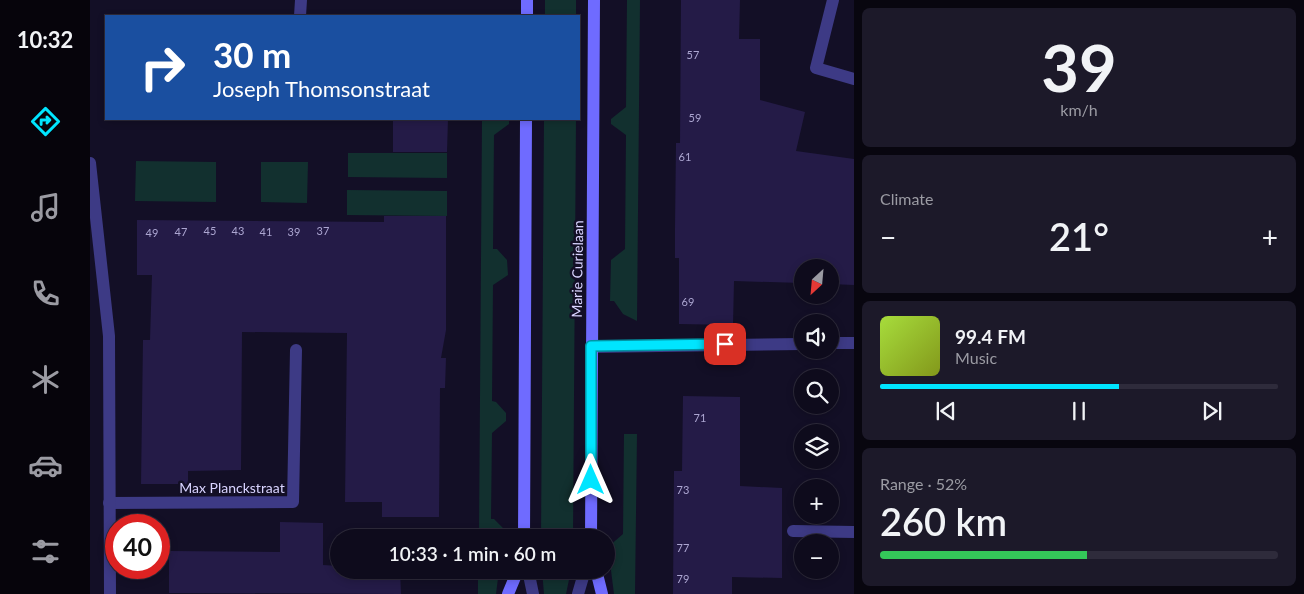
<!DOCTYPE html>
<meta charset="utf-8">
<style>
body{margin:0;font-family:Lato,sans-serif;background:#1c1929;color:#f1f3f6;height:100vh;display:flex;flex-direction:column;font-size:19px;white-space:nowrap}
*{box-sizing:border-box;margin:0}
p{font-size:16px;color:#9b9ba3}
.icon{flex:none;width:28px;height:28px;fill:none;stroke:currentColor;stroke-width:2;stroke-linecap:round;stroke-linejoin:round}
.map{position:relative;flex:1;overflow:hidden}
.sheet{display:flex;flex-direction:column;gap:8px;padding:8px;background:#08060f;width:450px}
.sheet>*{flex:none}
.banner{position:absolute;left:15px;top:15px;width:475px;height:105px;border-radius:0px;box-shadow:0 2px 8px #0003,0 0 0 1px #2e2b3b;background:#1a4fa0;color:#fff;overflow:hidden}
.needle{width:32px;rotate:206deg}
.tools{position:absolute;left:704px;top:259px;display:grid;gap:10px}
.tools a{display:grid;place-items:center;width:45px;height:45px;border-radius:50%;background:#0e0b1c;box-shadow:0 2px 8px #0003,0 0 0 1px #2e2b3b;font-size:25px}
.speed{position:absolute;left:15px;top:514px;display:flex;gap:10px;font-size:25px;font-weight:700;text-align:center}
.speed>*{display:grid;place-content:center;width:65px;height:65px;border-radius:50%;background:#0e0b1c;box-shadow:0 2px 8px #0003,0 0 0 1px #2e2b3b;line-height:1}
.speed .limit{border:8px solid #d22;background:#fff;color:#111}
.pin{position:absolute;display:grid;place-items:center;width:42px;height:42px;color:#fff;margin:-21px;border-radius:10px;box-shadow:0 2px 8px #0006}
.me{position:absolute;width:55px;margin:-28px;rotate:0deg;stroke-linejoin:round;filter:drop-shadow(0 0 4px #0008)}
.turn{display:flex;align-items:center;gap:18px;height:105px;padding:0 25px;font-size:22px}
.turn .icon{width:65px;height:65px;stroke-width:2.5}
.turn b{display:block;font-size:35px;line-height:42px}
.big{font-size:38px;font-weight:600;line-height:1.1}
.sheet .tile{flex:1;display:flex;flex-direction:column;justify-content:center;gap:8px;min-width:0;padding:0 18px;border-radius:8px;background:#1c1929}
.sheet .dial{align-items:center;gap:0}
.dial b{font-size:65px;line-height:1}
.song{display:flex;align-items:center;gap:15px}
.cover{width:60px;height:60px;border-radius:8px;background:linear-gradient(135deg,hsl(80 70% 55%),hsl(70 70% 35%))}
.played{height:5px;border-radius:2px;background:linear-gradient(90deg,#00e5ff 60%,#2e2b3b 60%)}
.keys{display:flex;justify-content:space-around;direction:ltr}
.heat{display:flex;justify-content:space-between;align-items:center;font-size:28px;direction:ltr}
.charge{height:8px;border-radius:4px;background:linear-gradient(90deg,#34c759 52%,#2e2b3b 0)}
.trip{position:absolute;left:240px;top:529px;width:285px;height:50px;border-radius:25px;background:#0e0b1c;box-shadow:0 2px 8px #0003,0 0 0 1px #2e2b3b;font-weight:600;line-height:50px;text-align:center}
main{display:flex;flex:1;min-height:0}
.tabs{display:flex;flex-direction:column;width:90px;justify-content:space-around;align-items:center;background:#06040b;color:#9b9ba3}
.tabs .icon{width:35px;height:35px}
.tabs .selected{color:#00e5ff}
.tabs b{font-size:22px;color:#f1f3f6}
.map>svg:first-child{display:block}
.green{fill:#12302f}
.building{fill:#241b47}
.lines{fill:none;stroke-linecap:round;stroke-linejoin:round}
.lane{stroke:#3d3a85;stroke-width:12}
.street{stroke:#3d3a85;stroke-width:12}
.secondary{stroke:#6f6bff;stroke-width:12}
.route-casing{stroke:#0095a6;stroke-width:12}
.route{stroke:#00e5ff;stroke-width:9}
.labels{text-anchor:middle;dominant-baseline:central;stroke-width:5;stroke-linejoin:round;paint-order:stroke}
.number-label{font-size:11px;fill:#aca6d1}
.street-label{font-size:14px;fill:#d9d4ff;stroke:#130f26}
</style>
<main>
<nav class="tabs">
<b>10:32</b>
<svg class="icon selected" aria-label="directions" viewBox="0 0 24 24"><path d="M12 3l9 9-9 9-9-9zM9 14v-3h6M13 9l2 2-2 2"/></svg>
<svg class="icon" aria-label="music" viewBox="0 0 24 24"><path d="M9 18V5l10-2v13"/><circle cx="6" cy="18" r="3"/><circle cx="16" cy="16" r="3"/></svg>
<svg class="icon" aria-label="phone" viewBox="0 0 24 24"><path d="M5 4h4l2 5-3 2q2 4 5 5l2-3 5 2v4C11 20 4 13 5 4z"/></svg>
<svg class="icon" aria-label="climate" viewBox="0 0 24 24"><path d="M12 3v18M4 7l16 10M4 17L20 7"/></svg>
<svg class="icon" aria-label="car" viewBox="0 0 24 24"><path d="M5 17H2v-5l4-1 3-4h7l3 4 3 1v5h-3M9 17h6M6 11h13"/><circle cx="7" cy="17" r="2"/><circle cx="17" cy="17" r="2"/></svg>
<svg class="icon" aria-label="filters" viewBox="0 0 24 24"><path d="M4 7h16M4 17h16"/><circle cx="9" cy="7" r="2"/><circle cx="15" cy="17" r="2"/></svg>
</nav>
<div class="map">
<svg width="764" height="594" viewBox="0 0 764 594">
<rect width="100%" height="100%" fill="#130f26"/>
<path class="green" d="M 455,0 L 486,0 L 486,16 L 455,16 Z
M 537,0 L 550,0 L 547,321 L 533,314 L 524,301 L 520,301 L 521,260 L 535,249 L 536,135 L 521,124 L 521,119 L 536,107 Z
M 392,119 L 419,119 L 419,124 L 404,135 L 403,249 L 407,249 L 417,260 L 418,275 L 403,285 L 402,401 L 406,402 L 416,413 L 416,421 L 402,433 L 401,519 L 404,519 L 415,530 L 414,537 L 389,537 Z
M 454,119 L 486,119 L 483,537 L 451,537 Z
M 258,153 L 357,153 L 357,178 L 258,177 Z
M 46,161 L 126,162 L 126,202 L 45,201 Z
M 171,162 L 218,162 L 217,203 L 171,202 Z
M 257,190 L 357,191 L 357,216 L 257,215 Z
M 534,434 L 547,434 L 545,594 L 524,594 L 518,547 L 533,534 Z
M 388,570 L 409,570 L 406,594 L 388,594 Z
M 452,570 L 481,570 L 476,594 L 454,594 Z"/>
<path class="building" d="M 591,0 L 650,0 L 649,39 L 670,39 L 670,100 L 715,112 L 706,151 L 764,159 L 764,285 L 740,284 L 740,268 L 712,268 L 712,283 L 644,281 L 643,325 L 589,324 L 589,258 L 585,258 L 585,228 L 586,143 L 590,143 Z
M 303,119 L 358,119 L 357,152 L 303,152 Z
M 294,216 L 356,216 L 356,330 L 351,358 L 356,358 L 355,388 L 350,388 L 349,517 L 292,517 L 292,502 L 255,502 L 257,333 L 152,332 L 151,470 L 98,471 L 98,484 L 51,484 L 53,340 L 60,340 L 62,275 L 47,275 L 47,220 L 294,222 Z
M 593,396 L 650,397 L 650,486 L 692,488 L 692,578 L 642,577 L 642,594 L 583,594 L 584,471 L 592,471 Z
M 190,522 L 233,523 L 233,565 L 249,566 L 249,570 L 310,570 L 311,594 L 79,593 L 79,551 L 190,552 Z"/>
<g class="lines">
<path class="lane" d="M 743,0 L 726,68 L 764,79
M 210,16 L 211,0
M 19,503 L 203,502 L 206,350
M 703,531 L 764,532
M 438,570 L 443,594
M 488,594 L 495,570"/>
<path class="street" d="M 0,163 L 19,336 L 20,594
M 740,343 L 764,343
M 501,347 L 712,344"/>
<path class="secondary" d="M 437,16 L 437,0
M 434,538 L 436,119
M 501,538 L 504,0
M 506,570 L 512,594
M 418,594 L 428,570"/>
</g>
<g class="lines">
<defs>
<path id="route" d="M 501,480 L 501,346 L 635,344"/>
</defs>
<use href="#route" class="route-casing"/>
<use href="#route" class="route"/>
</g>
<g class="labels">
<g class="number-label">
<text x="603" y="54">57</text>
<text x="605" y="117">59</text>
<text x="595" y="156">61</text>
<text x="120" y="230">45</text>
<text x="148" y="230">43</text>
<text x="233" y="230">37</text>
<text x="91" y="231">47</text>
<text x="176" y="231">41</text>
<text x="204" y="231">39</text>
<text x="62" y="232">49</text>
<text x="598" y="301">69</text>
<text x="610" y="417">71</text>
<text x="593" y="489">73</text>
<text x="593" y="547">77</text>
<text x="593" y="578">79</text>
</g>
<g class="street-label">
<text transform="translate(487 269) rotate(-89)">Marie Curielaan</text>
<text x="142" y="487">Max Planckstraat</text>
</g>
</g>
</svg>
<div class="tools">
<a><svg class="needle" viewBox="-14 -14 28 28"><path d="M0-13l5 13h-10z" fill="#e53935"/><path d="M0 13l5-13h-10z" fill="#9b9ba3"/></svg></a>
<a><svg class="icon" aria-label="sound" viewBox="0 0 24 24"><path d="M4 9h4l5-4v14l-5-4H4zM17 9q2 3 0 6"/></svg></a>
<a><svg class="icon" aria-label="search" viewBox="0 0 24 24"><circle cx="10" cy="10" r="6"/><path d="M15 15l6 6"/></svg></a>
<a><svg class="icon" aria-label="layers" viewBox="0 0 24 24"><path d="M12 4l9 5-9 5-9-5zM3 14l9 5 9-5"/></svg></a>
<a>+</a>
<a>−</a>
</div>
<div class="speed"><div class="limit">40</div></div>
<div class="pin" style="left:635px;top:344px;background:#d93025"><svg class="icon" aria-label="arrive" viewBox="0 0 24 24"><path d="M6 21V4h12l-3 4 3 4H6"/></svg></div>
<svg class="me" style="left:501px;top:480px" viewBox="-20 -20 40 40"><path d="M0-17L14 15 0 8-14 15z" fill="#00e5ff" stroke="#fff" stroke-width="4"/></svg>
<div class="trip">10:33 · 1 min · 60 m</div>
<div class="banner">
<div class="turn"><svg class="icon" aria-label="right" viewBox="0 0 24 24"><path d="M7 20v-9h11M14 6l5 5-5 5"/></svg><div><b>30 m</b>Joseph Thomsonstraat</div></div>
</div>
</div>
<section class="sheet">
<div class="tile dial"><b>39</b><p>km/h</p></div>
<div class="tile"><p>Climate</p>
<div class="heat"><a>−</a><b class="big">21°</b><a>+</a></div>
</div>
<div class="tile">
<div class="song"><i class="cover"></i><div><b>99.4 FM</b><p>Music</p></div></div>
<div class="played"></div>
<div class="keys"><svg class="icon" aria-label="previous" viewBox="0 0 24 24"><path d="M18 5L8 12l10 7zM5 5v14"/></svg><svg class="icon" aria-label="pause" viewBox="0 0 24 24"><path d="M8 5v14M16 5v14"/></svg><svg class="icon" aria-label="next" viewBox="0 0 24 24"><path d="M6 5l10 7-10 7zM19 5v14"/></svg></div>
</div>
<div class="tile"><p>Range · 52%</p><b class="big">260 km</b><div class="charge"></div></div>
</section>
</main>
